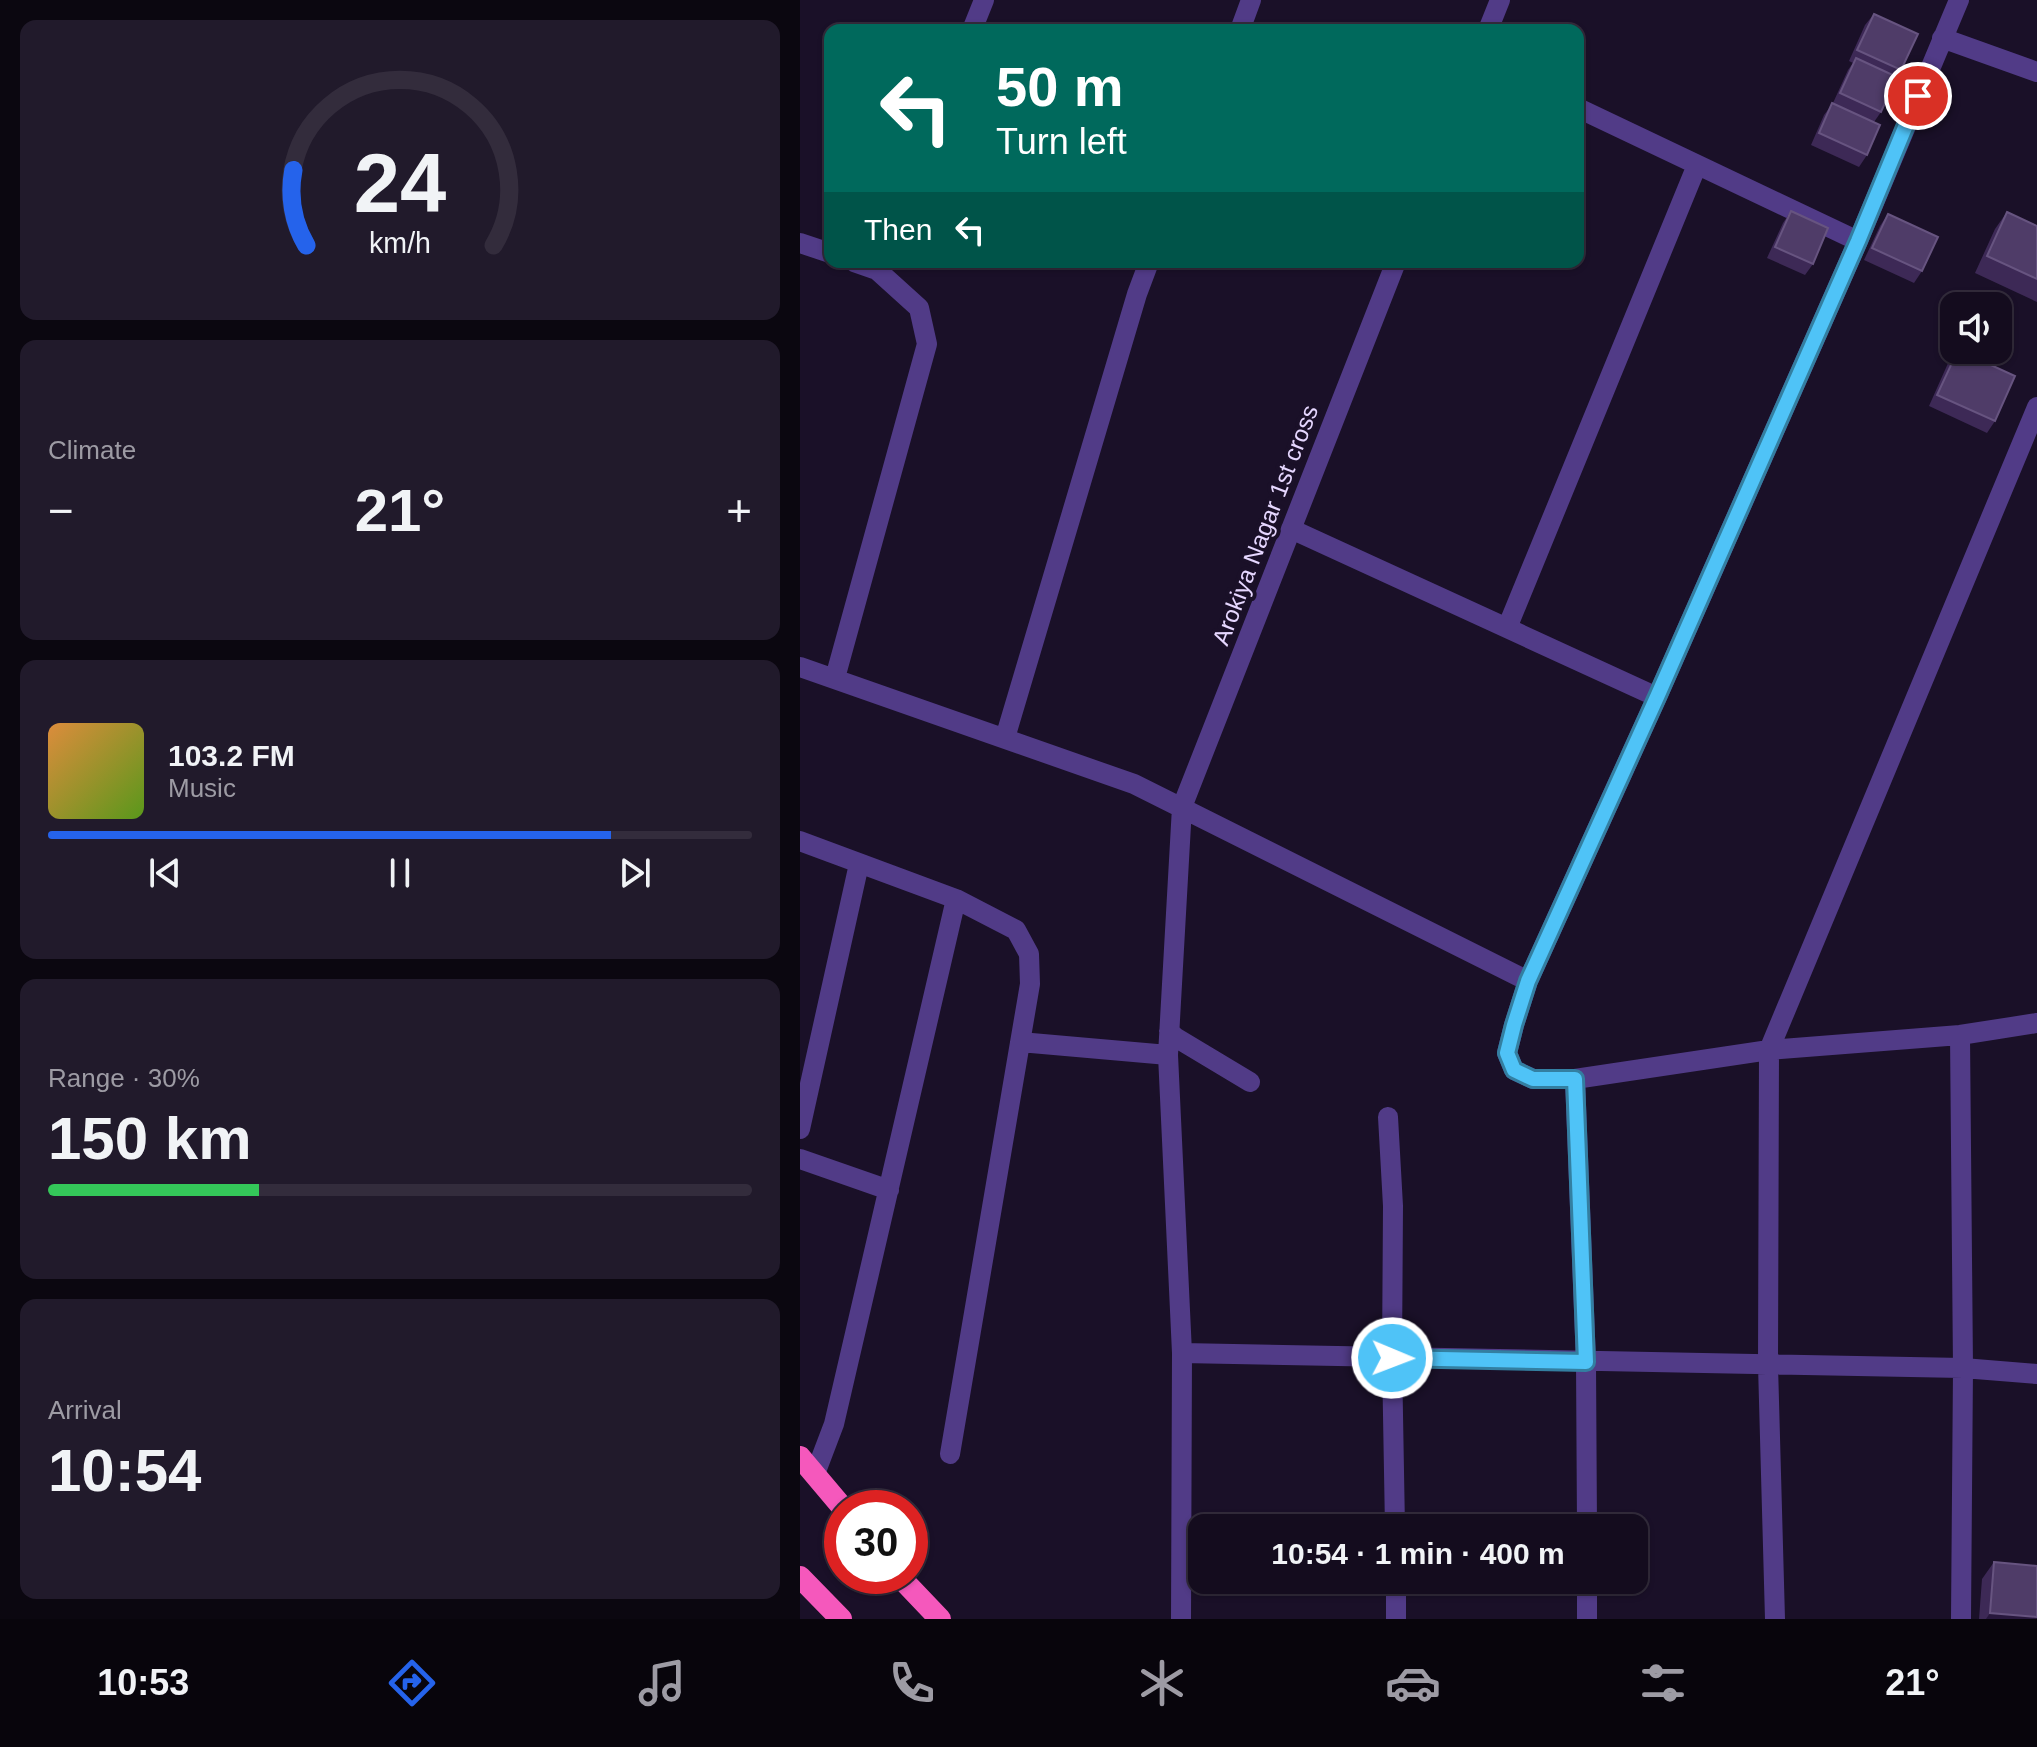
<!DOCTYPE html>
<meta charset="utf-8">
<style>
body{margin:0;font-family:Arial,sans-serif;background:#211a2b;color:#f1f3f6;height:100vh;display:flex;flex-direction:column;font-size:30px;white-space:nowrap}
*{box-sizing:border-box;margin:0}
p{font-size:26px;color:#9d9ba4}
.icon{flex:none;width:44px;height:44px;fill:none;stroke:currentColor;stroke-width:2;stroke-linecap:round;stroke-linejoin:round}
.map{position:relative;flex:1;overflow:hidden}
.details{display:flex;flex-direction:column;gap:20px;padding:20px;background:#0b0710;width:800px}
.details>*{flex:none}
.top-card{position:absolute;left:24px;top:24px;width:760px;height:244px;border-radius:16px;box-shadow:0 2px 6px #0004,0 0 0 2px #332c3c;background:#00695c;color:#fff;overflow:hidden}
.buttons{position:absolute;left:1140px;top:292px;display:grid;gap:16px}
.buttons a{display:grid;place-items:center;width:72px;height:72px;border-radius:16px;background:#140c1e;box-shadow:0 2px 6px #0004,0 0 0 2px #332c3c;font-size:40px}
.speed{position:absolute;left:24px;top:1490px;display:flex;gap:16px;font-size:40px;font-weight:700;text-align:center}
.speed>*{display:grid;place-content:center;width:104px;height:104px;border-radius:50%;background:#140c1e;box-shadow:0 2px 6px #0004,0 0 0 2px #332c3c;line-height:1}
.speed .limit{border:12px solid #d22;background:#fff;color:#111}
.pin{position:absolute;display:grid;place-items:center;width:68px;height:68px;color:#fff;margin:-34px;border:4px solid #fff;border-radius:50%;box-shadow:0 2px 8px #0007}
.me{position:absolute;width:88px;margin:-44px;rotate:91deg;stroke-linejoin:round;filter:drop-shadow(0 0 6px #0008)}
.turn{display:flex;align-items:center;gap:28px;height:168px;padding:0 40px;font-size:36px}
.turn .icon{width:104px;height:104px;stroke-width:2.5}
.turn b{display:block;font-size:56px;line-height:68px}
.then{display:flex;align-items:center;height:76px;padding:0 40px;background:#0003;gap:16px;font-size:30px}
.big{font-size:60px;font-weight:700;line-height:1.1}
.details .widget{flex:1;display:flex;flex-direction:column;justify-content:center;gap:12px;min-width:0;padding:0 28px;border-radius:16px;background:#211a2b}
.details .dial{align-items:center;gap:0}
.dial svg{height:208px;overflow:visible;fill:none;stroke:#332c3c;stroke-width:7;stroke-linecap:round;text-anchor:middle}
.dial text{fill:#f1f3f6;stroke:none}
.song{display:flex;align-items:center;gap:24px}
.cover{width:96px;height:96px;border-radius:12px;background:linear-gradient(135deg,hsl(30 70% 55%),hsl(90 70% 35%))}
.played{height:8px;border-radius:4px;background:linear-gradient(90deg,#2563eb 80%,#332c3c 80%)}
.keys{display:flex;justify-content:space-around;direction:ltr}
.heat{display:flex;justify-content:space-between;align-items:center;font-size:44px;direction:ltr}
.charge{height:12px;border-radius:6px;background:linear-gradient(90deg,#34c759 30%,#332c3c 0)}
.trip{position:absolute;left:388px;top:1514px;width:460px;height:80px;border-radius:16px;background:#140c1e;box-shadow:0 2px 6px #0004,0 0 0 2px #332c3c;font-weight:700;line-height:80px;text-align:center}
.menu{display:flex;height:128px;justify-content:space-around;align-items:center;background:#08050c;color:#9d9ba4}
.menu .icon{width:56px;height:56px}
.menu .active{color:#2563eb}
.menu b{font-size:36px;color:#f1f3f6}
main{display:flex;flex:1;min-height:0}
.map>svg:first-child{display:block}
.lines{fill:none;stroke-linecap:round;stroke-linejoin:round}
.minor{stroke:#513b87;stroke-width:20}
.trunk{stroke:#f558bc;stroke-width:22}
.wall{fill:#3d2956}
.shaded-wall{fill:#27173c}
.building{fill:#4f3c68;stroke:#675480;stroke-width:2}
.route-casing{stroke:#337fa1;stroke-width:20}
.route{stroke:#4fc3f7;stroke-width:14}
.labels{text-anchor:middle;dominant-baseline:central;stroke-width:8;stroke-linejoin:round;paint-order:stroke}
.street-label{font-size:24px;fill:#e6d7ff;stroke:#1a1028}
</style>
<main>
<section class="details">
<div class="widget dial"><svg viewBox="0 0 100 80">
<path d="M14 69A42 42 0 1 1 86 69"/>
<path d="M14 69A42 42 0 0 1 9 40" stroke="#2563eb"/>
<text x="50" y="56" font-size="32" font-weight="700">24</text>
<text x="50" y="72" font-size="11">km/h</text>
</svg></div>
<div class="widget"><p>Climate</p>
<div class="heat"><a>−</a><b class="big">21°</b><a>+</a></div>
</div>
<div class="widget">
<div class="song"><i class="cover"></i><div><b>103.2 FM</b><p>Music</p></div></div>
<div class="played"></div>
<div class="keys"><svg class="icon" aria-label="previous" viewBox="0 0 24 24"><path d="M18 5L8 12l10 7zM5 5v14"/></svg><svg class="icon" aria-label="pause" viewBox="0 0 24 24"><path d="M8 5v14M16 5v14"/></svg><svg class="icon" aria-label="next" viewBox="0 0 24 24"><path d="M6 5l10 7-10 7zM19 5v14"/></svg></div>
</div>
<div class="widget"><p>Range · 30%</p><b class="big">150 km</b><div class="charge"></div></div>
<div class="widget"><p>Arrival</p><b class="big">10:54</b></div>
</section>
<div class="map">
<svg width="1237" height="1619" viewBox="0 0 1237 1619">
<rect width="100%" height="100%" fill="#1a1028"/>
<g class="lines">
<path class="minor" d="M 1159,0 L 1058,241 L 857,697 L 728,981 L 714,1025 L 707,1053 L 714,1070 L 733,1079 L 775,1079 L 969,1050 L 1160,1035 L 1237,1023
M 172,30 L 184,0
M 440,30 L 451,0
M 688,30 L 700,0
M 1142,38 L 1237,72
M 778,108 L 1058,241
M 0,243 L 30,253
M 491,529 L 857,697
M 707,628 L 897,165
M 0,667 L 334,784 L 728,981
M 35,678 L 127,344 L 119,308 L 77,270 L 54,262
M 205,738 L 337,294 L 349,262
M 0,841 L 156,899 L 216,930 L 229,954 L 230,984 L 150,1454
M 369,1031 L 375,1037 L 450,1082
M 1160,1035 L 1163,1368 L 1161,1619
M 220,1042 L 368,1055
M 775,1079 L 786,1362 L 787,1528
M 588,1117 L 593,1206 L 592,1358 L 595,1528
M 0,1129 L 59,864
M 0,1159 L 89,1190
M 382,1353 L 1163,1368 L 1237,1374
M 15,1474 L 34,1424 L 156,899
M 596,1580 L 596,1619
M 787,1580 L 787,1619
M 381,1619 L 382,1353 L 368,1055 L 382,807 L 596,262
M 975,1619 L 968,1365 L 969,1050 L 1237,407"/>
<path class="trunk" d="M 0,1457 L 43,1508
M 99,1576 L 140,1619
M 0,1577 L 41,1619"/>
</g>
<path class="wall" d="M 1074,14 L 1101,70 L 1096,76 L 1081,112 L 1074,122 L 1067,155 L 1059,167 L 1011,145 L 1024,115 L 1033,103 L 1048,70 L 1053,63 L 1049,61 L 1065,25 Z
M 991,211 L 1013,264 L 1005,275 L 967,258 L 983,223 Z
M 1207,212 L 1237,226 L 1237,302 L 1175,273 L 1195,229 Z
M 1088,214 L 1122,271 L 1114,283 L 1064,260 L 1080,226 Z
M 1158,350 L 1195,421 L 1187,433 L 1129,406 L 1149,361 Z
M 1194,1562 L 1237,1619 L 1179,1619 L 1182,1579 Z"/>
<path class="shaded-wall" d="M 1190,1613 L 1237,1617 L 1237,1619 L 1186,1619 Z"/>
<path class="building" d="M 1074,14 L 1118,34 L 1101,70 L 1057,50 Z
M 1056,58 L 1097,77 L 1081,112 L 1040,93 Z
M 1032,103 L 1080,125 L 1067,155 L 1019,133 Z
M 991,211 L 1028,228 L 1013,264 L 975,247 Z
M 1207,212 L 1237,226 L 1237,279 L 1187,256 Z
M 1088,214 L 1138,237 L 1122,271 L 1072,248 Z
M 1158,350 L 1215,376 L 1195,421 L 1137,395 Z
M 1194,1562 L 1237,1566 L 1237,1617 L 1190,1613 Z"/>
<g class="lines">
<defs>
<path id="route" d="M 592,1358 L 786,1362 L 775,1079 L 733,1079 L 714,1070 L 707,1053 L 714,1025 L 728,981 L 857,697 L 1058,241 L 1118,96"/>
</defs>
<use href="#route" class="route-casing"/>
<use href="#route" class="route"/>
</g>
<g class="labels">
<g class="street-label">
<text transform="translate(465 525) rotate(-69)">Arokiya Nagar 1st cross</text>
</g>
</g>
</svg>
<div class="buttons">
<a><svg class="icon" aria-label="sound" viewBox="0 0 24 24"><path d="M4 9h4l5-4v14l-5-4H4zM17 9q2 3 0 6"/></svg></a>
</div>
<div class="speed"><div class="limit">30</div></div>
<div class="pin" style="left:1118px;top:96px;background:#d93025"><svg class="icon" aria-label="arrive" viewBox="0 0 24 24"><path d="M6 21V4h12l-3 4 3 4H6"/></svg></div>
<svg class="me" style="left:592px;top:1358px" viewBox="-20 -20 40 40"><circle r="17" fill="#4fc3f7" stroke="#fff" stroke-width="3"/><path d="M0-11L8 9 0 5-8 9z" fill="#fff"/></svg>
<div class="trip">10:54 · 1 min · 400 m</div>
<div class="top-card">
<div class="turn"><svg class="icon" aria-label="left" viewBox="0 0 24 24"><path d="M17 20v-9H6M10 6l-5 5 5 5"/></svg><div><b>50 m</b>Turn left</div></div>
<div class="then">Then<svg class="icon" aria-label="left" viewBox="0 0 24 24"><path d="M17 20v-9H6M10 6l-5 5 5 5"/></svg></div>
</div>
</div>
</main>
<nav class="menu">
<b>10:53</b>
<svg class="icon active" aria-label="directions" viewBox="0 0 24 24"><path d="M12 3l9 9-9 9-9-9zM9 14v-3h6M13 9l2 2-2 2"/></svg>
<svg class="icon" aria-label="music" viewBox="0 0 24 24"><path d="M9 18V5l10-2v13"/><circle cx="6" cy="18" r="3"/><circle cx="16" cy="16" r="3"/></svg>
<svg class="icon" aria-label="phone" viewBox="0 0 24 24"><path d="M5 4h4l2 5-3 2q2 4 5 5l2-3 5 2v4C11 20 4 13 5 4z"/></svg>
<svg class="icon" aria-label="climate" viewBox="0 0 24 24"><path d="M12 3v18M4 7l16 10M4 17L20 7"/></svg>
<svg class="icon" aria-label="car" viewBox="0 0 24 24"><path d="M5 17H2v-5l4-1 3-4h7l3 4 3 1v5h-3M9 17h6M6 11h13"/><circle cx="7" cy="17" r="2"/><circle cx="17" cy="17" r="2"/></svg>
<svg class="icon" aria-label="filters" viewBox="0 0 24 24"><path d="M4 7h16M4 17h16"/><circle cx="9" cy="7" r="2"/><circle cx="15" cy="17" r="2"/></svg>
<b>21°</b>
</nav>
